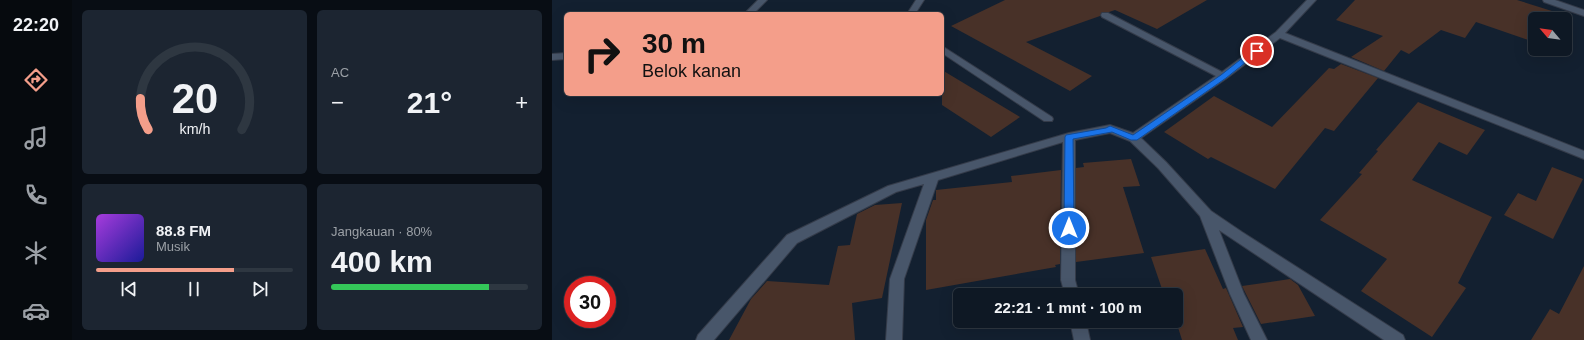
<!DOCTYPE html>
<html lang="id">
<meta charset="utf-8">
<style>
body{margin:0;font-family:Arial,sans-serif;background:#1c2531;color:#f1f3f6;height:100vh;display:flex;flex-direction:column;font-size:15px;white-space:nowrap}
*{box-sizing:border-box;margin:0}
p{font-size:13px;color:#9ba0a6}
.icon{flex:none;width:22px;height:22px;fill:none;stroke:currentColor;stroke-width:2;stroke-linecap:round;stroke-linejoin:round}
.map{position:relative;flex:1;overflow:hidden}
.sheet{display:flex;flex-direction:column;gap:10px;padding:10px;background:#080d14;width:480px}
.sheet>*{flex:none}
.top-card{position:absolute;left:12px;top:12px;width:380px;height:84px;border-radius:6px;box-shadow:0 4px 16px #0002,0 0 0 1px #2e3741;background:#f49e8a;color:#111;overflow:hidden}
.needle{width:26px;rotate:299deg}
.fabs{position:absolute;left:976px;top:12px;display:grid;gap:8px}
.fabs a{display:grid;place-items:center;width:44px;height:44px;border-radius:6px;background:#0e1824;box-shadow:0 4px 16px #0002,0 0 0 1px #2e3741;font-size:20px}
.speed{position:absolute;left:12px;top:276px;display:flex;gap:8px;font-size:20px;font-weight:700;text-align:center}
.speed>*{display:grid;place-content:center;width:52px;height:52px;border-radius:50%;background:#0e1824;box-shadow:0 4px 16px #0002,0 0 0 1px #2e3741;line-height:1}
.speed .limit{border:6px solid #d22;background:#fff;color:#111}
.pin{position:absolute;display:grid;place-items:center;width:34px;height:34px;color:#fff;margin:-17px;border:2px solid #fff;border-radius:50%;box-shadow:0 1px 4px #0007}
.me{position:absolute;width:44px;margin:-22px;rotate:0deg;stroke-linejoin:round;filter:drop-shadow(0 0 3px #0008)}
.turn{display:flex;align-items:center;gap:14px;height:84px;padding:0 12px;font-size:18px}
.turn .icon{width:52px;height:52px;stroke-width:2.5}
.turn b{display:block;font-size:28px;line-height:34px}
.big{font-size:30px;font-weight:600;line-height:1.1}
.sheet .widget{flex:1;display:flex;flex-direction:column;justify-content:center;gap:6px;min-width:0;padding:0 14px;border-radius:6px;background:#1c2531}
.sheet .dial{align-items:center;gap:0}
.dial svg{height:104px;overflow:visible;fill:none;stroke:#2e3741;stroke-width:7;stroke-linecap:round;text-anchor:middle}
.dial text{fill:#f1f3f6;stroke:none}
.song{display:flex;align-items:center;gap:12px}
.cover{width:48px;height:48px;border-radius:6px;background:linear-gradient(135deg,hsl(280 70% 55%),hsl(240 70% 35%))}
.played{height:4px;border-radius:2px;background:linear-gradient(90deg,#f49e8a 70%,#2e3741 70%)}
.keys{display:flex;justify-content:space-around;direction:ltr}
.heat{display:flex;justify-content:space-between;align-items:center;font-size:22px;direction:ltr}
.charge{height:6px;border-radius:3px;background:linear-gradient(90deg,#34c759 80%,#2e3741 0)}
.sheet .tiles{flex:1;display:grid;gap:10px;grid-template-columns:repeat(2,1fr)}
.trip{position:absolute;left:401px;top:288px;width:230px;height:40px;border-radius:6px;background:#0e1824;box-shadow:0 4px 16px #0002,0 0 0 1px #2e3741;font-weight:600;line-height:40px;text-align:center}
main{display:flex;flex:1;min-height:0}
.tabs{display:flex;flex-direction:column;width:72px;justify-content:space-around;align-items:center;background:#060a0e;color:#9ba0a6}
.tabs .icon{width:28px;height:28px}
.tabs .on{color:#f49e8a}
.tabs b{font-size:18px;color:#f1f3f6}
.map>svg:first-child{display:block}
.building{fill:#483128}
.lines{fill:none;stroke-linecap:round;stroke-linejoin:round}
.minor-casing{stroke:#343b49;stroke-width:2}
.minor{fill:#48566a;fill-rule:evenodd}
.route{fill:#1a73e8;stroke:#114b97}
</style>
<main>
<nav class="tabs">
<b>22:20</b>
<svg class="icon on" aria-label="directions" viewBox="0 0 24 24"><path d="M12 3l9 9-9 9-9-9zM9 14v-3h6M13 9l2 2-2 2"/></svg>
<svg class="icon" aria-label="music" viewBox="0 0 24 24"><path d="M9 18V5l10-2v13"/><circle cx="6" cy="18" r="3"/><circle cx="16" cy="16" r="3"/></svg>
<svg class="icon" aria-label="phone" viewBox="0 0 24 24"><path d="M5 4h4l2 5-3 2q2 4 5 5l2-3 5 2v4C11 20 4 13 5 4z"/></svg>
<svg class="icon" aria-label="climate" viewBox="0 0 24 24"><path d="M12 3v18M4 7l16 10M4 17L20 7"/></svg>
<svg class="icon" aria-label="car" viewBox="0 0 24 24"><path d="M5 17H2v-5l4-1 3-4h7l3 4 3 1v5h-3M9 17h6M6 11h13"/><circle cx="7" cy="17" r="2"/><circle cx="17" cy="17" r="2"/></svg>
</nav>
<section class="sheet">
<div class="tiles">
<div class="widget dial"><svg viewBox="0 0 100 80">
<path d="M14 69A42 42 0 1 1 86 69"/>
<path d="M14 69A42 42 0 0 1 8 45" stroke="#f49e8a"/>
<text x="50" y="56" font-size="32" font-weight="700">20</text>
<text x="50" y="72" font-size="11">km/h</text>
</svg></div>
<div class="widget"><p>AC</p>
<div class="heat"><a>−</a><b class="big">21°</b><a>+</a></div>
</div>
<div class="widget">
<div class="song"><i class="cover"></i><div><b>88.8 FM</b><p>Musik</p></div></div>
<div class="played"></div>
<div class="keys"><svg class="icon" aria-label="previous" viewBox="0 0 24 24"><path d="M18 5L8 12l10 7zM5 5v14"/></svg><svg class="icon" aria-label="pause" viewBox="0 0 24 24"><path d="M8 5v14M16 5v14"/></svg><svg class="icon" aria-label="next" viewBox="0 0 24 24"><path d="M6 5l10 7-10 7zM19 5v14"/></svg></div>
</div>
<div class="widget"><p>Jangkauan · 80%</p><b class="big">400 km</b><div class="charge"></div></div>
</div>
</section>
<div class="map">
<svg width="1032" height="340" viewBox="0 0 1032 340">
<rect width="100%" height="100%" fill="#132030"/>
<path class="building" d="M 453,0 L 655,0 L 605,29 L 563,10 L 557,12 L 550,12 L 548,16 L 474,42 L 540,76 L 518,91 L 399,26 Z
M 803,0 L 965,0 L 1003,12 L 998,19 L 983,19 L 983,36 L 979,41 L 924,22 L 913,38 L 889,30 L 857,54 L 849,50 L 832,71 L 799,57 L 831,36 L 784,20 Z
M 789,64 L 826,78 L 782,131 L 773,128 L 723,189 L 659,157 L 656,159 L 612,132 L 662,96 L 720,127 L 777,68 L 782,69 Z
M 390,70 L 468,117 L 439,137 L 390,105 Z
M 866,102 L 933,130 L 915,155 L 887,142 L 860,180 L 940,217 L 906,283 L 914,288 L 880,337 L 809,291 L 835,259 L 768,220 L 810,174 L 807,173 L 826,151 L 824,150 Z
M 579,159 L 588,186 L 571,187 L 592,253 L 524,262 L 524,168 L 532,167 L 531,163 Z
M 1000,167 L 1031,179 L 1001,239 L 952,215 L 966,193 L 984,201 Z
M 509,170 L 508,264 L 503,265 L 504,267 L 374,290 L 374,220 L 381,200 L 384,200 L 384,190 L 460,182 L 459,176 Z
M 350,203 L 330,298 L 300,303 L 303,340 L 177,340 L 199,299 L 215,281 L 277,285 L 286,246 L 298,245 L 305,214 L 323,205 Z
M 653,249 L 671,289 L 674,288 L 691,327 L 681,328 L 686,340 L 630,340 L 624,321 L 624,287 L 610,289 L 599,257 Z
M 1032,266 L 1032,340 L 979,340 L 998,309 L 1007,314 Z
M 738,279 L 746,285 L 763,316 L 709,324 L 690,286 Z"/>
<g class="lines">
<defs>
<path id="minor" d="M 206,0 L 215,0 L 201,14 L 192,14 Z
M 364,0 L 372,0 L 363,14 L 355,14 Z
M 755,0 L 764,0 L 733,33 L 1032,151 L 1032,159 L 728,38 L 675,78 L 589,138 L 614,162 L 659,211 L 690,232 L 851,335 L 853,340 L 832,340 L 667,230 L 692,294 L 715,340 L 699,340 L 678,294 L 648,216 L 606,168 L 578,141 L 558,133 L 523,140 L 523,280 L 527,295 L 513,295 L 509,280 L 511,142 L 386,180 L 352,279 L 350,340 L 334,340 L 338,279 L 372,184 L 344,192 L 245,243 L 162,340 L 144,340 L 146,335 L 235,235 L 336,186 L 517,133 L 558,125 L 581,133 L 664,76 L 550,17 L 549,15 L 550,13 L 556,13 L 670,72 L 724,32 Z
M 991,0 L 1003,0 L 1032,10 L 1032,16 L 992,2 Z
M 390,46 L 500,117 L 501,119 L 500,121 L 492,121 L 390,53 Z
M 14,53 L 14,59 L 0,60 L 0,54 Z
M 518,321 L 534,321 L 538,340 L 522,340 Z"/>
</defs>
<use href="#minor" class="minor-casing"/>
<use href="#minor" class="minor"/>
</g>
<path class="route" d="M 702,49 L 705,49 L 708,51 L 674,78 L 585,140 L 579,140 L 560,132 L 521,139 L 522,228 L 521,231 L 514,231 L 512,228 L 513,137 L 514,135 L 554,128 L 558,126 L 581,135 L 669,75 Z"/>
</svg>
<div class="fabs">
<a><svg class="needle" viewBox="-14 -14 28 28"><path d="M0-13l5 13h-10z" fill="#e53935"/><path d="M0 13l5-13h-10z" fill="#9ba0a6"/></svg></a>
</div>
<div class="speed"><div class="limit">30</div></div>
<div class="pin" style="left:705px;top:51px;background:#d93025"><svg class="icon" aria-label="arrive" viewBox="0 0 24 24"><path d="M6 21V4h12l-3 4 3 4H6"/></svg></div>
<svg class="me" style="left:517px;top:228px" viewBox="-20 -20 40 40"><circle r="17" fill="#1a73e8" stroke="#fff" stroke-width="3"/><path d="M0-11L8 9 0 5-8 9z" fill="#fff"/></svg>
<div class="trip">22:21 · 1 mnt · 100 m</div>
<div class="top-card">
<div class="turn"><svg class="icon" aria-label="right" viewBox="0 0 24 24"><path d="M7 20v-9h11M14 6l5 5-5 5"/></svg><div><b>30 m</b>Belok kanan</div></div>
</div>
</div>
</main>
